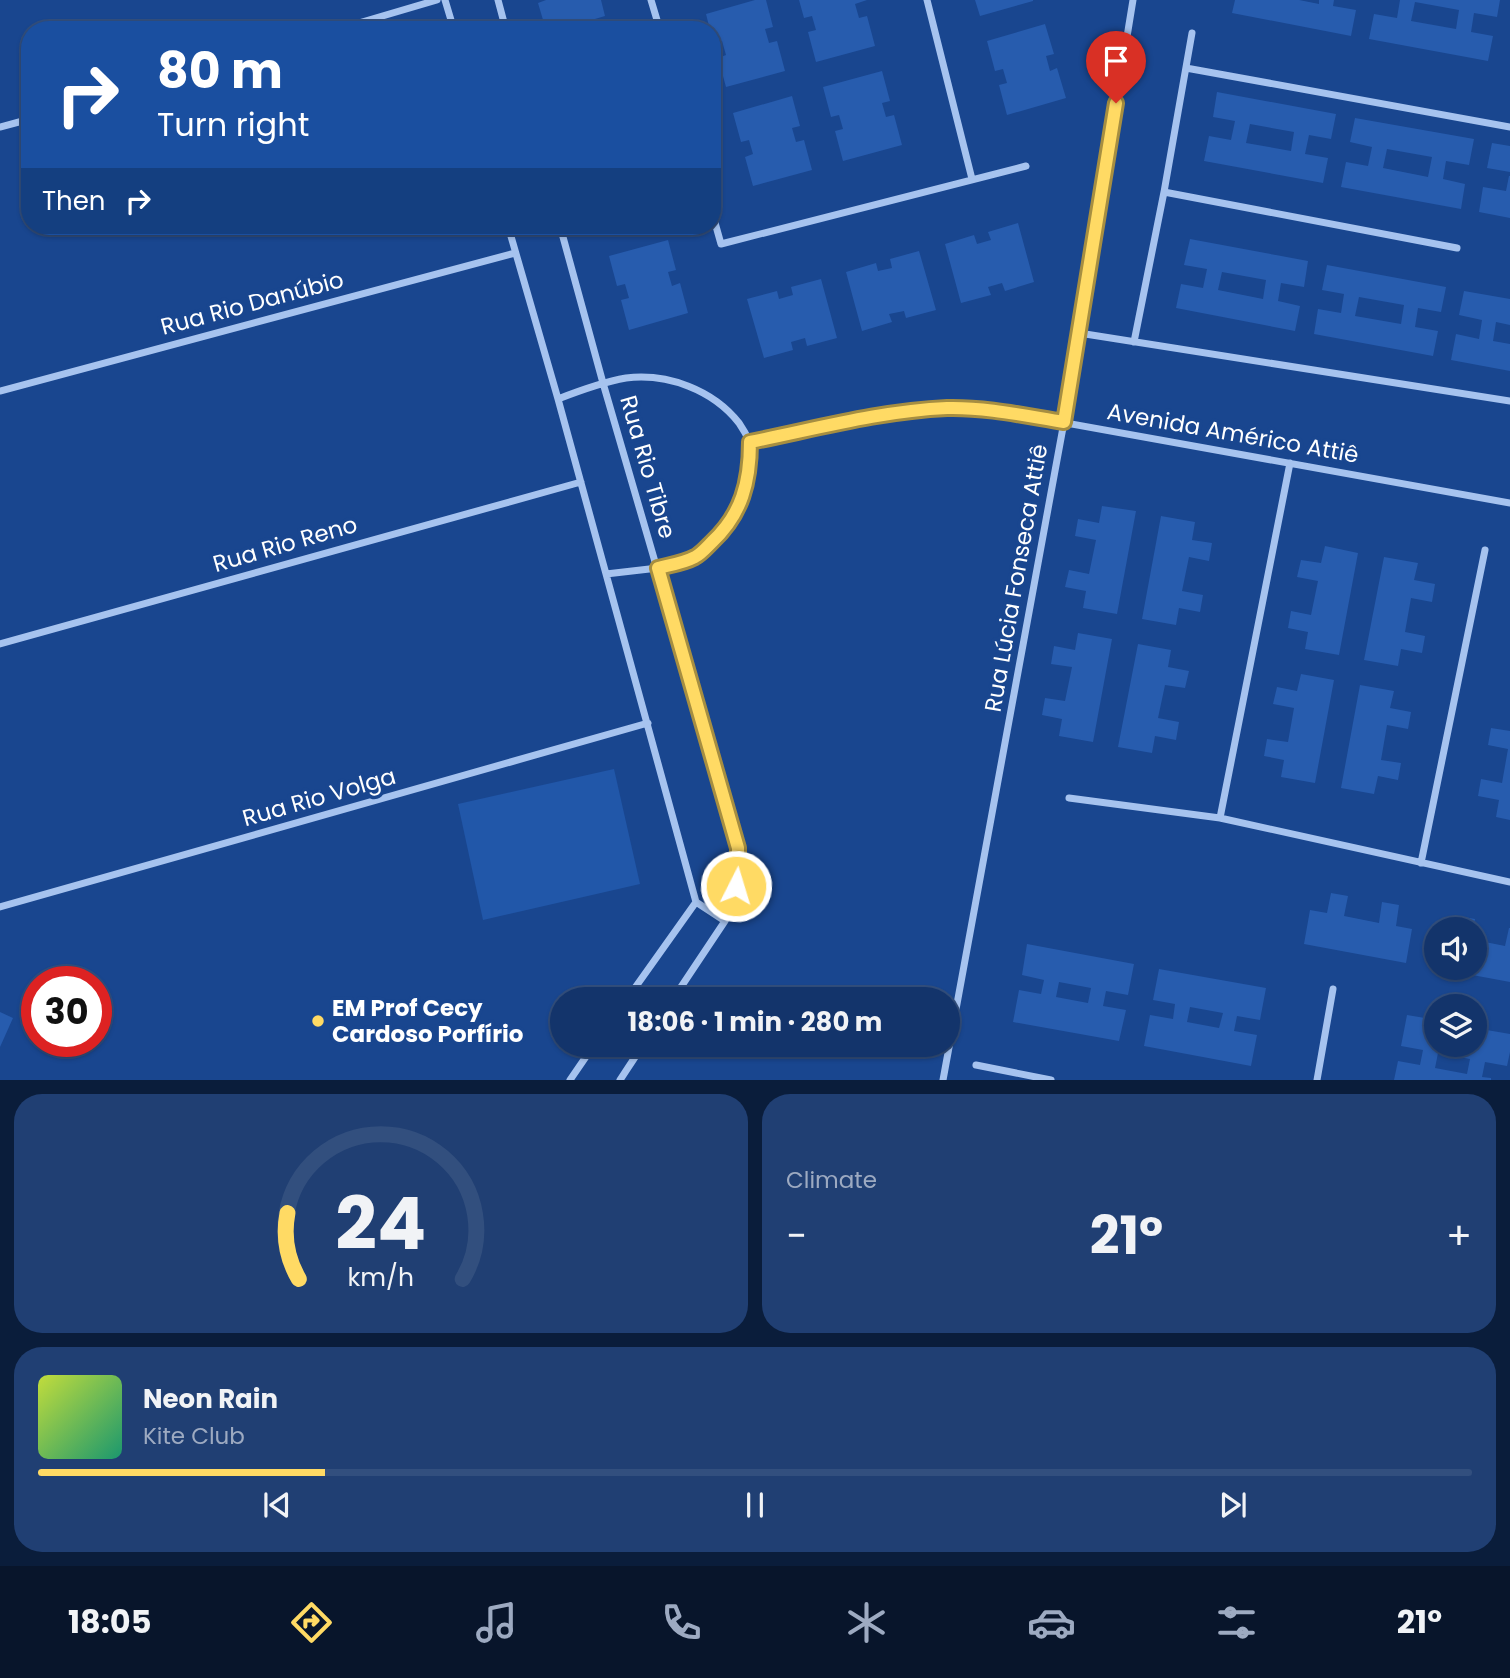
<!DOCTYPE html>
<meta charset="utf-8">
<style>
body{margin:0;font-family:Poppins,sans-serif;background:#203f73;color:#f1f3f6;height:100vh;display:flex;flex-direction:column;font-size:26px;white-space:nowrap}
*{box-sizing:border-box;margin:0}
p{font-size:23px;color:#9daac1}
.icon{flex:none;width:38px;height:38px;fill:none;stroke:currentColor;stroke-width:2;stroke-linecap:round;stroke-linejoin:round}
.map{position:relative;height:1080px;overflow:hidden}
.sheet{display:flex;flex-direction:column;gap:14px;padding:14px;background:#0a1d3b;flex:1}
.sheet>*{flex:none}
.top-card{position:absolute;left:21px;top:21px;width:700px;height:214px;border-radius:28px;box-shadow:0 2px 5px #0004,0 0 0 2px #324f7e;background:#1a4fa0;color:#fff;overflow:hidden}
.controls{position:absolute;left:1424px;top:917px;display:grid;gap:14px}
.controls a{display:grid;place-items:center;width:63px;height:63px;border-radius:50%;background:#13346b;box-shadow:0 2px 5px #0004,0 0 0 2px #324f7e;font-size:35px}
.speed{position:absolute;left:21px;top:966px;display:flex;gap:14px;font-size:35px;font-weight:700;text-align:center}
.speed>*{display:grid;place-content:center;width:91px;height:91px;border-radius:50%;background:#13346b;box-shadow:0 2px 5px #0004,0 0 0 2px #324f7e;line-height:1}
.speed .limit{border:10px solid #d22;background:#fff;color:#111}
.pin{position:absolute;display:grid;place-items:center;width:60px;height:60px;color:#fff;margin:-72px -30px;border-radius:50% 50% 50% 0;rotate:-45deg;box-shadow:0 0 7px #0007}
.pin .icon{rotate:45deg}
.me{position:absolute;width:77px;margin:-38px;rotate:5deg;stroke-linejoin:round;filter:drop-shadow(0 0 5px #0008)}
.turn{display:flex;align-items:center;gap:24px;height:147px;padding:0 21px;font-size:32px}
.turn .icon{width:91px;height:91px;stroke-width:2.5}
.turn b{display:block;font-size:49px;line-height:60px}
.then{display:flex;align-items:center;height:66px;padding:0 21px;background:#0003;gap:14px;font-size:26px}
.big{font-size:52px;font-weight:700;line-height:1.1}
.sheet .card{flex:1;display:flex;flex-direction:column;justify-content:center;gap:10px;min-width:0;padding:0 24px;border-radius:28px;background:#203f73}
.sheet .dial{align-items:center;gap:0}
.dial svg{height:182px;overflow:visible;fill:none;stroke:#324f7e;stroke-width:7;stroke-linecap:round;text-anchor:middle}
.dial text{fill:#f1f3f6;stroke:none}
.song{display:flex;align-items:center;gap:21px}
.cover{width:84px;height:84px;border-radius:10px;background:linear-gradient(135deg,hsl(70 70% 55%),hsl(160 70% 35%))}
.played{height:7px;border-radius:4px;background:linear-gradient(90deg,#ffda64 20%,#324f7e 20%)}
.keys{display:flex;justify-content:space-around;direction:ltr}
.heat{display:flex;justify-content:space-between;align-items:center;font-size:38px;direction:ltr}
.sheet .tiles{flex:1;display:grid;gap:14px;grid-template-columns:1fr 1fr}
.card:last-child{grid-column:span 2}
.trip{position:absolute;left:550px;top:987px;width:410px;height:70px;border-radius:35px;background:#13346b;box-shadow:0 2px 5px #0004,0 0 0 2px #324f7e;font-weight:700;line-height:70px;text-align:center}
.tabs{display:flex;height:112px;justify-content:space-around;align-items:center;background:#08152b;color:#9daac1}
.tabs .icon{width:49px;height:49px}
.tabs .on{color:#ffda64}
.tabs b{font-size:32px;color:#f1f3f6}
.map>svg:first-child{display:block}
.pitch{fill:#2157a9}
.building{fill:#275cae;fill-rule:evenodd}
.lines{fill:none;stroke-linecap:round;stroke-linejoin:round}
.street{stroke:#a6c3ef;stroke-width:7}
.route-casing{stroke:#a68e41;stroke-width:18}
.route{stroke:#ffda64;stroke-width:12}
.poi-dot{fill:#ffda64;stroke:#19468f;stroke-width:2.5}
.labels{text-anchor:middle;dominant-baseline:central;stroke-width:7;stroke-linejoin:round;paint-order:stroke}
.street-label{font-size:23px;fill:#fff;stroke:#19468f}
.poi-label{font-size:23px;font-weight:bold;fill:#fff;stroke:#19468f;text-anchor:start}
</style>
<div class="map">
<svg width="1510" height="1080" viewBox="0 0 1510 1080">
<rect width="100%" height="100%" fill="#19468f"/>
<path class="pitch" d="M 614,769 L 640,884 L 483,920 L 458,804 Z"/>
<path class="building" d="M 546,0 L 601,0 L 605,16 L 558,30 L 546,30 L 538,3 Z
M 755,0 L 766,0 L 773,27 L 765,29 L 769,43 L 777,41 L 785,71 L 726,87 L 718,58 L 726,55 L 722,41 L 714,44 L 712,30 L 710,30 L 706,14 Z
M 799,0 L 867,0 L 855,4 L 859,18 L 867,16 L 875,46 L 816,62 L 808,32 L 816,30 L 812,16 L 804,18 Z
M 975,0 L 1033,0 L 1033,1 L 980,16 Z
M 1235,0 L 1299,0 L 1319,4 L 1319,0 L 1334,0 L 1333,6 L 1356,10 L 1351,36 L 1232,13 Z
M 1400,0 L 1500,0 L 1497,17 L 1474,13 L 1471,32 L 1493,36 L 1488,61 L 1369,39 L 1374,14 L 1397,18 ZM 1415,2 L 1459,10 L 1456,29 L 1411,21 Z
M 1045,24 L 1054,54 L 1046,56 L 1050,71 L 1057,68 L 1066,98 L 1007,115 L 999,85 L 1007,83 L 1003,69 L 995,71 L 987,41 Z
M 882,71 L 890,101 L 882,103 L 886,117 L 894,115 L 902,145 L 843,161 L 835,131 L 843,129 L 839,115 L 831,117 L 823,87 Z
M 1217,92 L 1336,114 L 1331,139 L 1309,135 L 1305,154 L 1328,158 L 1323,183 L 1204,161 L 1209,136 L 1231,140 L 1235,121 L 1213,117 ZM 1250,124 L 1294,132 L 1291,151 L 1246,143 Z
M 792,96 L 800,126 L 792,128 L 796,142 L 804,140 L 812,170 L 753,186 L 745,157 L 753,154 L 749,140 L 741,142 L 733,113 Z
M 1355,118 L 1474,139 L 1469,165 L 1446,161 L 1443,179 L 1465,184 L 1461,209 L 1341,187 L 1346,162 L 1368,166 L 1372,147 L 1350,142 ZM 1387,149 L 1432,157 L 1428,177 L 1383,168 Z
M 1492,143 L 1510,146 L 1510,172 L 1487,168 Z
M 1509,176 L 1510,176 L 1510,218 L 1479,212 L 1483,187 L 1506,191 Z
M 1018,223 L 1034,282 L 1005,291 L 1002,283 L 988,287 L 991,295 L 961,303 L 945,244 L 974,235 L 977,244 L 991,240 L 988,232 Z
M 1190,239 L 1308,261 L 1304,287 L 1281,283 L 1278,301 L 1300,306 L 1295,331 L 1176,308 L 1181,284 L 1203,288 L 1207,269 L 1184,265 ZM 1222,272 L 1266,280 L 1263,299 L 1218,290 Z
M 668,240 L 676,270 L 668,272 L 672,286 L 680,283 L 688,313 L 629,330 L 621,300 L 629,298 L 625,284 L 617,286 L 609,256 Z
M 919,251 L 936,310 L 906,318 L 904,311 L 889,314 L 892,322 L 862,331 L 846,272 L 876,263 L 878,271 L 892,268 L 890,259 Z
M 1327,265 L 1446,287 L 1441,312 L 1418,308 L 1415,327 L 1438,331 L 1433,356 L 1314,334 L 1318,309 L 1341,313 L 1344,294 L 1322,290 ZM 1359,297 L 1404,305 L 1401,324 L 1355,316 Z
M 821,279 L 837,338 L 807,346 L 805,338 L 791,342 L 793,350 L 764,358 L 747,299 L 777,291 L 779,299 L 793,295 L 791,287 Z
M 1464,291 L 1510,299 L 1510,325 L 1496,322 L 1493,341 L 1510,344 L 1510,371 L 1451,360 L 1456,334 L 1479,339 L 1482,320 L 1459,315 Z
M 1102,506 L 1136,511 L 1117,614 L 1083,608 L 1086,591 L 1065,587 L 1069,570 L 1089,574 L 1096,540 L 1075,536 L 1078,519 L 1099,523 Z
M 1161,516 L 1195,522 L 1192,540 L 1212,543 L 1209,561 L 1189,557 L 1182,591 L 1203,595 L 1200,612 L 1179,608 L 1176,625 L 1142,619 Z
M 1325,546 L 1358,553 L 1339,655 L 1305,649 L 1308,632 L 1288,628 L 1291,611 L 1311,615 L 1318,581 L 1297,577 L 1301,560 L 1321,563 Z
M 1384,557 L 1418,563 L 1414,580 L 1435,584 L 1432,602 L 1411,598 L 1405,632 L 1425,636 L 1422,653 L 1401,649 L 1398,666 L 1364,660 Z
M 1078,633 L 1112,639 L 1093,742 L 1059,736 L 1062,719 L 1042,715 L 1045,698 L 1065,701 L 1072,667 L 1051,664 L 1054,646 L 1075,650 Z
M 1138,644 L 1171,650 L 1168,667 L 1189,671 L 1185,688 L 1165,685 L 1158,718 L 1179,722 L 1176,740 L 1155,736 L 1152,753 L 1118,747 Z
M 1301,674 L 1334,680 L 1315,783 L 1281,777 L 1284,760 L 1264,756 L 1267,739 L 1288,742 L 1294,708 L 1273,704 L 1277,687 L 1297,691 Z
M 1360,685 L 1394,691 L 1390,708 L 1411,712 L 1408,729 L 1387,725 L 1381,760 L 1401,763 L 1398,780 L 1378,776 L 1374,794 L 1341,788 Z
M 1491,728 L 1510,731 L 1510,820 L 1496,817 L 1499,800 L 1478,796 L 1481,779 L 1502,783 L 1508,749 L 1488,745 Z
M 1331,893 L 1348,896 L 1344,916 L 1379,923 L 1382,902 L 1399,905 L 1396,926 L 1412,929 L 1406,963 L 1304,944 L 1310,910 L 1327,913 Z
M 1458,916 L 1475,919 L 1473,929 L 1456,929 Z
M 1509,928 L 1510,928 L 1510,982 L 1440,969 L 1440,968 L 1475,968 L 1475,940 L 1505,946 Z
M 1027,944 L 1134,964 L 1128,995 L 1106,991 L 1103,1006 L 1126,1010 L 1119,1041 L 1013,1022 L 1019,990 L 1041,994 L 1044,980 L 1022,975 ZM 1059,982 L 1091,988 L 1088,1003 L 1056,997 Z
M 1159,969 L 1266,988 L 1260,1020 L 1237,1016 L 1234,1031 L 1257,1035 L 1251,1066 L 1144,1046 L 1150,1015 L 1173,1019 L 1175,1004 L 1153,1000 ZM 1190,1007 L 1223,1013 L 1219,1028 L 1187,1022 Z
M 0,1012 L 13,1018 L 0,1047 Z
M 1407,1015 L 1437,1020 L 1437,1045 L 1475,1045 L 1475,1028 L 1510,1034 L 1510,1052 L 1507,1066 L 1485,1062 L 1482,1077 L 1491,1078 L 1491,1080 L 1394,1080 L 1398,1061 L 1420,1065 L 1423,1050 L 1401,1046 ZM 1438,1053 L 1470,1059 L 1467,1074 L 1435,1068 Z"/>
<g class="lines">
<path class="street" d="M 445,0 L 454,30
M 498,0 L 506,30
M 651,0 L 660,30
M 927,0 L 972,179
M 335,30 L 437,0
M 1186,68 L 1510,127
M 0,127 L 30,119
M 1164,192 L 1457,248
M 712,212 L 721,244 L 1026,166
M 508,226 L 558,399 L 696,902
M 560,226 L 603,383 L 738,847 L 739,870 L 733,903 L 725,921 L 673,999
M 1079,333 L 1510,401
M 1134,342 L 1164,192 L 1192,33
M 0,391 L 515,253
M 558,399 C 581,390 603,382 626,378 C 668,373 713,390 739,423 C 743,429 747,436 750,442
M 750,442 L 883,415 L 948,408 L 1005,412 L 1510,503
M 606,574 L 658,568 L 696,557 L 722,532 L 737,510 L 746,486 L 750,463 L 750,442
M 0,644 L 581,482
M 1069,798 L 1220,818 L 1510,882
M 1220,818 L 1290,463
M 1421,863 L 1485,550
M 696,902 L 725,921
M 0,907 L 648,723
M 627,999 L 696,902
M 976,1065 L 1051,1080
M 570,1080 L 594,1045
M 620,1080 L 643,1045
M 943,1080 L 1064,422 L 1133,0
M 1317,1080 L 1333,989"/>
</g>
<g class="lines">
<defs>
<path id="route" d="M 736,886 L 738,870 L 738,848 L 658,568 C 670,565 684,563 695,557 C 701,554 707,547 712,542 C 742,514 750,482 750,442 C 815,429 880,411 947,408 C 986,407 1026,416 1064,422 L 1116,103"/>
</defs>
<use href="#route" class="route-casing"/>
<use href="#route" class="route"/>
</g>
<circle class="poi-dot" cx="318" cy="1021" r="7"/>
<g class="labels">
<g class="street-label">
<text transform="translate(252 303) rotate(-15)">Rua Rio Danúbio</text>
<text transform="translate(1233 433) rotate(10)">Avenida Américo Attiê</text>
<text transform="translate(648 467) rotate(74)">Rua Rio Tibre</text>
<text transform="translate(285 544) rotate(-16)">Rua Rio Reno</text>
<text transform="translate(1016 578) rotate(-80)">Rua Lúcia Fonseca Attiê</text>
<text transform="translate(319 797) rotate(-16)">Rua Rio Volga</text>
</g>
<g class="poi-label">
<text x="332" y="1008">EM Prof Cecy<tspan x="332" dy="26">Cardoso Porfírio</tspan></text>
</g>
</g>
</svg>
<div class="controls">
<a><svg class="icon" aria-label="sound" viewBox="0 0 24 24"><path d="M4 9h4l5-4v14l-5-4H4zM17 9q2 3 0 6"/></svg></a>
<a><svg class="icon" aria-label="layers" viewBox="0 0 24 24"><path d="M12 4l9 5-9 5-9-5zM3 14l9 5 9-5"/></svg></a>
</div>
<div class="speed"><div class="limit">30</div></div>
<div class="pin" style="left:1116px;top:103px;background:#d93025"><svg class="icon" aria-label="arrive" viewBox="0 0 24 24"><path d="M6 21V4h12l-3 4 3 4H6"/></svg></div>
<svg class="me" style="left:736px;top:886px" viewBox="-20 -20 40 40"><circle r="17" fill="#ffda64" stroke="#fff" stroke-width="3"/><path d="M0-11L8 9 0 5-8 9z" fill="#fff"/></svg>
<div class="trip">18:06 · 1 min · 280 m</div>
<div class="top-card">
<div class="turn"><svg class="icon" aria-label="right" viewBox="0 0 24 24"><path d="M7 20v-9h11M14 6l5 5-5 5"/></svg><div><b>80 m</b>Turn right</div></div>
<div class="then">Then<svg class="icon" aria-label="right" viewBox="0 0 24 24"><path d="M7 20v-9h11M14 6l5 5-5 5"/></svg></div>
</div>
</div>
<section class="sheet">
<div class="tiles">
<div class="card dial"><svg viewBox="0 0 100 80">
<path d="M14 69A42 42 0 1 1 86 69"/>
<path d="M14 69A42 42 0 0 1 9 40" stroke="#ffda64"/>
<text x="50" y="56" font-size="32" font-weight="700">24</text>
<text x="50" y="72" font-size="11">km/h</text>
</svg></div>
<div class="card"><p>Climate</p>
<div class="heat"><a>−</a><b class="big">21°</b><a>+</a></div>
</div>
<div class="card">
<div class="song"><i class="cover"></i><div><b>Neon Rain</b><p>Kite Club</p></div></div>
<div class="played"></div>
<div class="keys"><svg class="icon" aria-label="previous" viewBox="0 0 24 24"><path d="M18 5L8 12l10 7zM5 5v14"/></svg><svg class="icon" aria-label="pause" viewBox="0 0 24 24"><path d="M8 5v14M16 5v14"/></svg><svg class="icon" aria-label="next" viewBox="0 0 24 24"><path d="M6 5l10 7-10 7zM19 5v14"/></svg></div>
</div>
</div>
</section>
<nav class="tabs">
<b>18:05</b>
<svg class="icon on" aria-label="directions" viewBox="0 0 24 24"><path d="M12 3l9 9-9 9-9-9zM9 14v-3h6M13 9l2 2-2 2"/></svg>
<svg class="icon" aria-label="music" viewBox="0 0 24 24"><path d="M9 18V5l10-2v13"/><circle cx="6" cy="18" r="3"/><circle cx="16" cy="16" r="3"/></svg>
<svg class="icon" aria-label="phone" viewBox="0 0 24 24"><path d="M5 4h4l2 5-3 2q2 4 5 5l2-3 5 2v4C11 20 4 13 5 4z"/></svg>
<svg class="icon" aria-label="climate" viewBox="0 0 24 24"><path d="M12 3v18M4 7l16 10M4 17L20 7"/></svg>
<svg class="icon" aria-label="car" viewBox="0 0 24 24"><path d="M5 17H2v-5l4-1 3-4h7l3 4 3 1v5h-3M9 17h6M6 11h13"/><circle cx="7" cy="17" r="2"/><circle cx="17" cy="17" r="2"/></svg>
<svg class="icon" aria-label="filters" viewBox="0 0 24 24"><path d="M4 7h16M4 17h16"/><circle cx="9" cy="7" r="2"/><circle cx="15" cy="17" r="2"/></svg>
<b>21°</b>
</nav>
